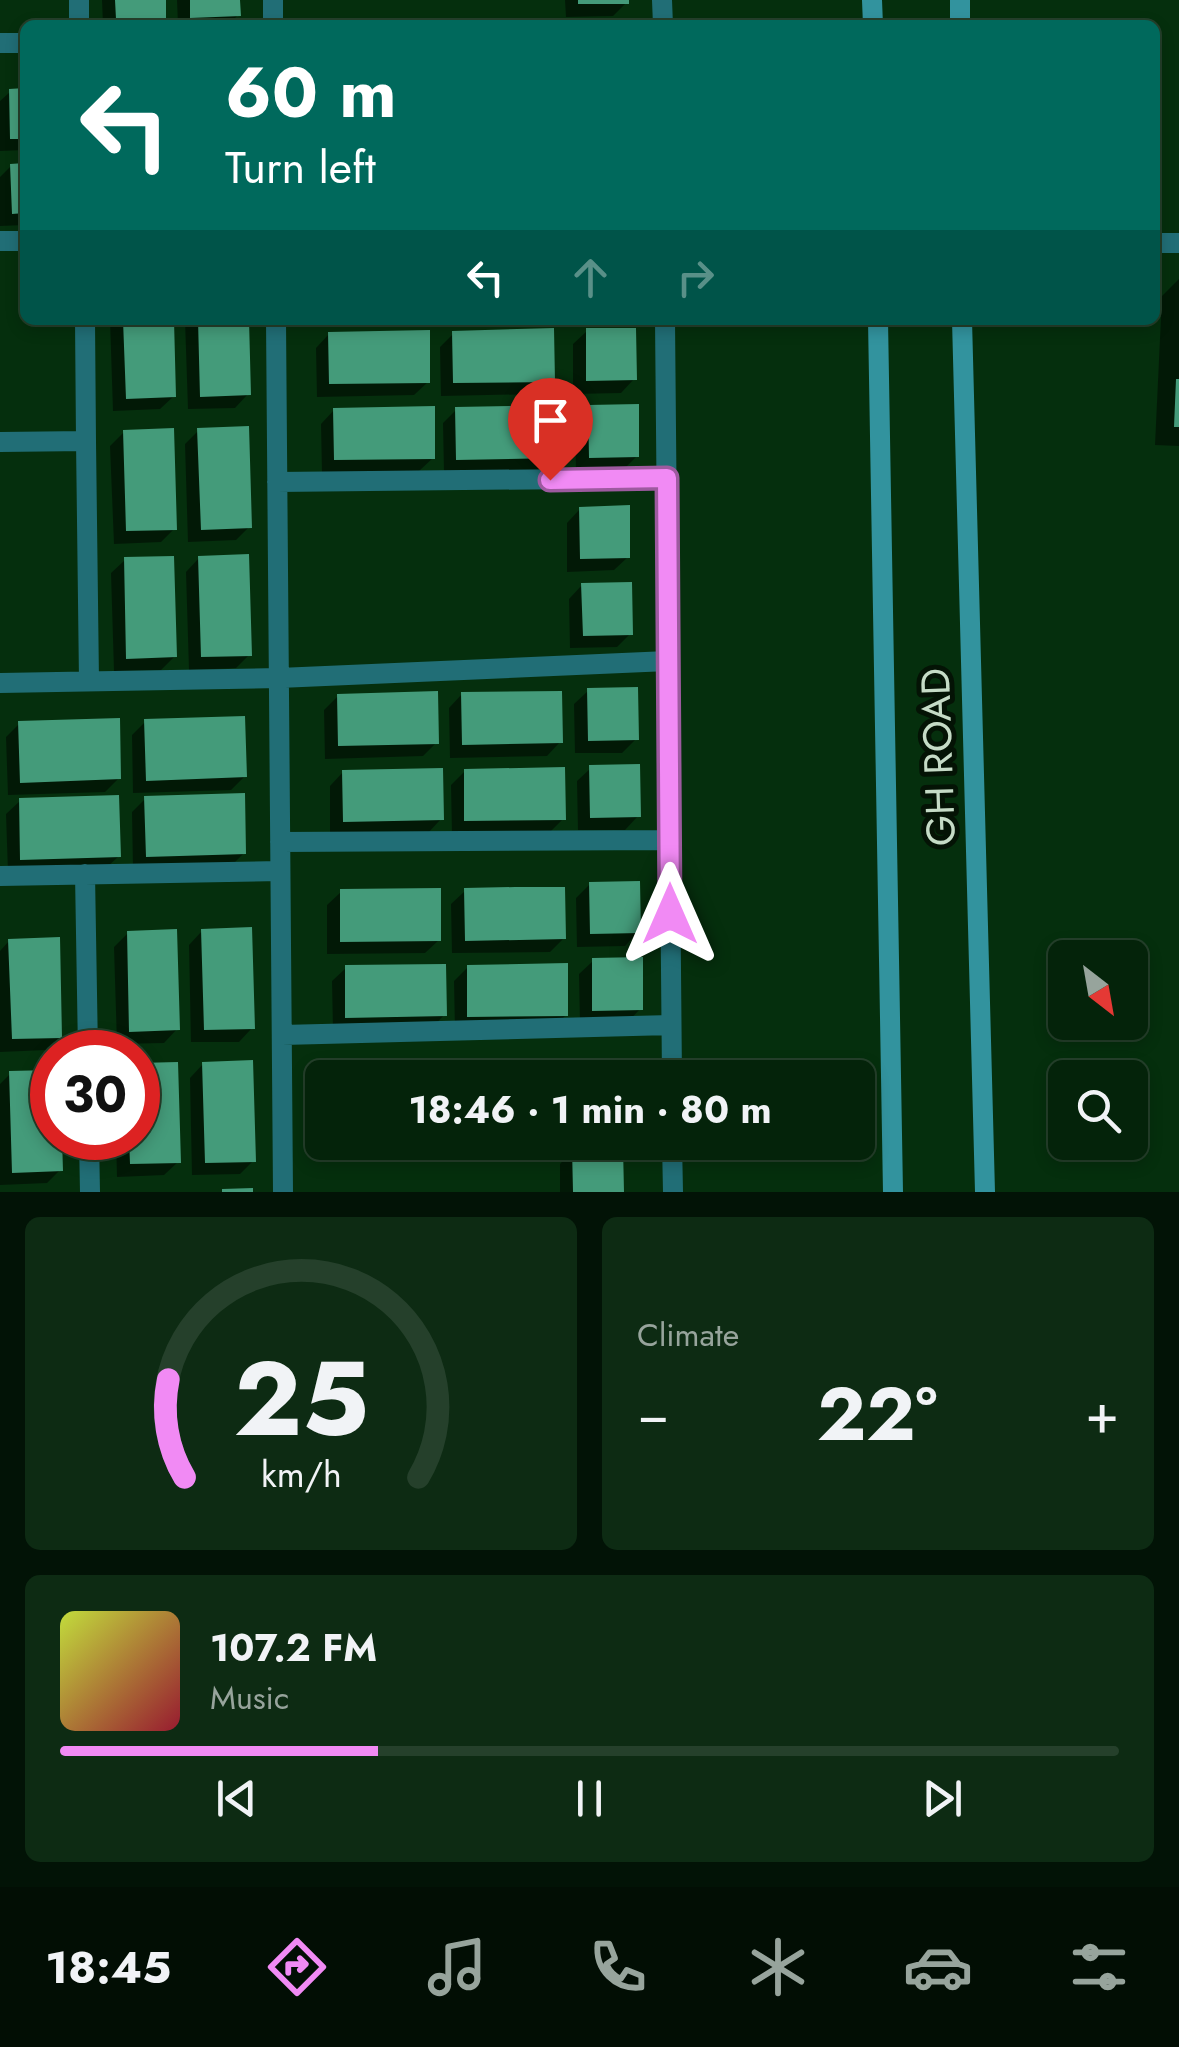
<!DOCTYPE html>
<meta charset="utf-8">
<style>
body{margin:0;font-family:Jost,sans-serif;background:#0d2b13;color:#f1f3f6;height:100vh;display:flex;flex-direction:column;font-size:38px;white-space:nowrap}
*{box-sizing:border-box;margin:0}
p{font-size:32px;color:#97a49c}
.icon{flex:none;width:55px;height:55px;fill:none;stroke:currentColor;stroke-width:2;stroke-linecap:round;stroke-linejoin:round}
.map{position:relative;height:1192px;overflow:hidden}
.side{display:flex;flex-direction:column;gap:25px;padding:25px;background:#021306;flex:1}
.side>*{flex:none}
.banner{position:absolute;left:20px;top:20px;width:1140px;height:305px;border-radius:15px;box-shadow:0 5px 15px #0003,0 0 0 2px #25402b;background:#00695c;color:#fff;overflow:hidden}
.needle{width:65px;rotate:149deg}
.fabs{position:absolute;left:1048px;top:940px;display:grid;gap:20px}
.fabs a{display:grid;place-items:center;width:100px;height:100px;border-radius:15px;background:#04230a;box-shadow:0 5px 15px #0003,0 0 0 2px #25402b;font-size:50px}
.speed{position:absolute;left:30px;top:1030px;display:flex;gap:20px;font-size:50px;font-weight:700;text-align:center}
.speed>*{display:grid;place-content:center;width:130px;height:130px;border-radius:50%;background:#04230a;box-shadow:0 5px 15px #0003,0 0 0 2px #25402b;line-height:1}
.speed .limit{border:15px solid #d22;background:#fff;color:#111}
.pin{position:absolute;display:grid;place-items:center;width:85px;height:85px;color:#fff;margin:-102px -42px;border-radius:50% 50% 50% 0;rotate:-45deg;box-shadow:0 0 10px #0007}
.pin .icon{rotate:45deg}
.me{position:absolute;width:110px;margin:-55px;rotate:0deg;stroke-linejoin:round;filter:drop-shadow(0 0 8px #0008)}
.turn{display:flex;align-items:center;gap:35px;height:210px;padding:0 40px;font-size:45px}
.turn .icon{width:130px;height:130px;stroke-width:2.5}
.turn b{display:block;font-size:70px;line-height:85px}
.lanes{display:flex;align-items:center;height:95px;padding:0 40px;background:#0003;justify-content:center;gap:50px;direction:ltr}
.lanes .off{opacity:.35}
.big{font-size:75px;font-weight:700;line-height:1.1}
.side .card{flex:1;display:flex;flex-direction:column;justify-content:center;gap:15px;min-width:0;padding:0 35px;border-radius:15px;background:#0d2b13}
.side .dial{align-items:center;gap:0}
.dial svg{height:260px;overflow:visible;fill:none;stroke:#25402b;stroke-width:7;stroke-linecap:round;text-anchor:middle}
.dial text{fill:#f1f3f6;stroke:none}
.song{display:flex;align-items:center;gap:30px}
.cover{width:120px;height:120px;border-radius:15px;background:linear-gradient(135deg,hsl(70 70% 55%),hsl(350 70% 35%))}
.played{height:10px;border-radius:5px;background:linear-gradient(90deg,#f18af4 30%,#25402b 30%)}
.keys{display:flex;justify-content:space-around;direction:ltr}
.heat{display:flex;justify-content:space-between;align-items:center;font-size:55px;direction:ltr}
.side .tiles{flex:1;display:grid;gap:25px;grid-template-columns:1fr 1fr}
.card:last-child{grid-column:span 2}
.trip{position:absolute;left:305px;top:1060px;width:570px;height:100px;border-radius:15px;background:#04230a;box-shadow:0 5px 15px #0003,0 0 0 2px #25402b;font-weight:700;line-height:100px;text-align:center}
.tab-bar{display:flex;height:160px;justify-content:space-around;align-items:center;background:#020e04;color:#97a49c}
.tab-bar .icon{width:70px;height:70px}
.tab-bar .selected{color:#f18af4}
.tab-bar b{font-size:45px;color:#f1f3f6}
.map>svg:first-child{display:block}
.shadow{fill:#0007}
.building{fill:#449b7a}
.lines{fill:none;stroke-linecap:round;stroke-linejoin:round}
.minor{stroke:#216e76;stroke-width:20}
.secondary{stroke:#32939e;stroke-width:20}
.route-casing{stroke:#9d5a9f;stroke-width:25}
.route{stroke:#f18af4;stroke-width:18}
.labels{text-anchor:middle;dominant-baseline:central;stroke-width:10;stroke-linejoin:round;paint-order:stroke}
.street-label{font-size:40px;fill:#c5dbc6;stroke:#041305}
</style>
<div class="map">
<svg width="1179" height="1192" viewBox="0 0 1179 1192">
<rect width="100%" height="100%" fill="#052f0d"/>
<path class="shadow" d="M 102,0 L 163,0 L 164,17 L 155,25 L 103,25 Z
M 177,0 L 238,0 L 238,15 L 228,25 L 178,25 Z
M 565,0 L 626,0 L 626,3 L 613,16 L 566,17 Z
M 25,91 L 25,150 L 0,151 L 0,101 L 10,92 Z
M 11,166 L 25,166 L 25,225 L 0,226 L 0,177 Z
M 1179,279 L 1179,446 L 1155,445 L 1162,296 Z
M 110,320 L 171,320 L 174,396 L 160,409 L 113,411 Z
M 185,320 L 246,320 L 248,394 L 235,408 L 188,409 Z
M 587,331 L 634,379 L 621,393 L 573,394 L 573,344 Z
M 454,333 L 552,381 L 539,394 L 441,396 L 440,347 Z
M 329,334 L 428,382 L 414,395 L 317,397 L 316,348 Z
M 589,408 L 637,456 L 623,470 L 576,470 L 575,421 Z
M 334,410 L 433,458 L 419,471 L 322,473 L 321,424 Z
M 456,410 L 555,457 L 541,470 L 444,472 L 443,423 Z
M 198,431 L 249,527 L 236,540 L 188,542 L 185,444 Z
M 124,432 L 174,529 L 161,542 L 114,544 L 110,446 Z
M 580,509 L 628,557 L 614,570 L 567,572 L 567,523 Z
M 199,558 L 249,655 L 236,668 L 189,670 L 186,572 Z
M 125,560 L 175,656 L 161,670 L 114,671 L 111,573 Z
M 582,585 L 630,634 L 617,647 L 570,648 L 569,599 Z
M 588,691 L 636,739 L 622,753 L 575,753 L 574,704 Z
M 462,694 L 560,742 L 547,756 L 450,758 L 449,708 Z
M 338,696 L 436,743 L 423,756 L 325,759 L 324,710 Z
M 145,722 L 244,777 L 231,790 L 133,793 L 132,735 Z
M 19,724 L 119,778 L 105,792 L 8,795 L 6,737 Z
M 591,768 L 638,816 L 625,830 L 578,830 L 577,781 Z
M 465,771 L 563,819 L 550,832 L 452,834 L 451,785 Z
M 343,772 L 441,819 L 428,833 L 330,835 L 330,786 Z
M 145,799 L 244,853 L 230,867 L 133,869 L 132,812 Z
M 20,801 L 119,856 L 105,869 L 8,872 L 6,814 Z
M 590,884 L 638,932 L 625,946 L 577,947 L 576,898 Z
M 465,891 L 564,938 L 550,952 L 452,953 L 451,904 Z
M 341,892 L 439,940 L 425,953 L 327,954 L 327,905 Z
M 202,931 L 252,1028 L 239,1042 L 191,1042 L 189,945 Z
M 128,933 L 177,1029 L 164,1043 L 117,1044 L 114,947 Z
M 9,941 L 60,1037 L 46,1050 L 0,1052 L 0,951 Z
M 593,961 L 640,1009 L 627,1023 L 580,1023 L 579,974 Z
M 468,967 L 566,1015 L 552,1029 L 455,1030 L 454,981 Z
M 346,968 L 444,1015 L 431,1029 L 333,1030 L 332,981 Z
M 176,1064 L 178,1162 L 164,1175 L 117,1177 L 116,1138 L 138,1138 L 138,1066 Z
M 203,1064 L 253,1161 L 240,1174 L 192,1175 L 190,1078 Z
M 52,1073 L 52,1138 L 59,1138 L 60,1170 L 47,1183 L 0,1185 L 0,1084 L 10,1074 Z
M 573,1150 L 621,1192 L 560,1192 L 560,1164 Z"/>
<path class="building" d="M 115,0 L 166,0 L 166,18 L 116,19 Z
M 190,0 L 240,0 L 241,16 L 190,18 Z
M 578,0 L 629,0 L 629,4 L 578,4 Z
M 25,88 L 25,139 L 10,139 L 9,89 Z
M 25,163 L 25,213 L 12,214 L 10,164 Z
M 123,320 L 174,320 L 176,397 L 126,399 Z
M 198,320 L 249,320 L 251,395 L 200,397 Z
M 554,328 L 555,382 L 453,383 L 452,331 Z
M 586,328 L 636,328 L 637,380 L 586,381 Z
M 430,330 L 430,383 L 329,384 L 328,332 Z
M 1176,379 L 1179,379 L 1179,427 L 1174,427 Z
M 639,404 L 639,457 L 589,458 L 588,405 Z
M 556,405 L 557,458 L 456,460 L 455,407 Z
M 435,406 L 435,459 L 334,460 L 333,408 Z
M 249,426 L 252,528 L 201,530 L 197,428 Z
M 174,428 L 177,530 L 126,531 L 123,430 Z
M 630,505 L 630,558 L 580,559 L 579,507 Z
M 249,554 L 252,656 L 201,657 L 198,556 Z
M 174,556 L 177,657 L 126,659 L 124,557 Z
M 632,582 L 633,635 L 583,636 L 581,583 Z
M 638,687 L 639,740 L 588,741 L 587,688 Z
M 438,691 L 439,744 L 338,746 L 337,694 Z
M 562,691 L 563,743 L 462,745 L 461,692 Z
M 245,716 L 247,777 L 146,781 L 144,719 Z
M 120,718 L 121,779 L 20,783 L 18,721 Z
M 640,764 L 641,817 L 590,818 L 589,765 Z
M 565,767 L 566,820 L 464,821 L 464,769 Z
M 443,768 L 444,820 L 343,822 L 342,770 Z
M 245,793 L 246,854 L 146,857 L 144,796 Z
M 119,795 L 121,857 L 20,860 L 19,798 Z
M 640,881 L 641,933 L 590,934 L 589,882 Z
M 515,887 L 565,887 L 566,939 L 465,941 L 464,888 Z
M 441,888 L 441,941 L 340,942 L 340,889 Z
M 252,927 L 255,1029 L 204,1030 L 201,929 Z
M 177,929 L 180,1030 L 129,1032 L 127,931 Z
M 60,937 L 62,1038 L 12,1039 L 8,939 Z
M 643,957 L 643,1010 L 592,1011 L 592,958 Z
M 568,963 L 568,1016 L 467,1017 L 467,965 Z
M 446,964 L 447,1016 L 345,1018 L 345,965 Z
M 253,1060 L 256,1162 L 205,1163 L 202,1062 Z
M 178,1062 L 181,1163 L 130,1164 L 129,1138 L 138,1138 L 138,1063 Z
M 624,1065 L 624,1078 L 573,1078 L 573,1066 Z
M 52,1070 L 52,1138 L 62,1138 L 63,1171 L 12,1173 L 9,1071 Z
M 623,1147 L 624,1192 L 573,1192 L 572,1148 Z
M 253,1188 L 253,1192 L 222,1192 L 222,1189 Z"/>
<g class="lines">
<path class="minor" d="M 79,0 L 79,25
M 273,0 L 273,25
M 662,0 L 663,25
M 0,43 L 25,43
M 0,241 L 25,241
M 1155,243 L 1179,243
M 276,320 L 283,1192
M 665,320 L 672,1078
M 86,441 L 89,681
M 0,442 L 86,441 L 85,320
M 277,482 L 667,478
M 0,683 L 279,678 L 668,661
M 280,842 L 670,840
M 85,874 L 88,1052
M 0,876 L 280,871
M 282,1035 L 671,1025
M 89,1138 L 90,1192
M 672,1142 L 673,1192"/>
<path class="secondary" d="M 872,0 L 873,25
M 960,25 L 960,0
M 878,320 L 893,1192
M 962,320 L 985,1192"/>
</g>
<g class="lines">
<defs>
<path id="route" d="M 550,480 L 667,478 L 670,914"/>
</defs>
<use href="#route" class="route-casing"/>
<use href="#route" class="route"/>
</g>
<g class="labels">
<g class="street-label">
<text transform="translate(938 757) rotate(-92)">GH ROAD</text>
</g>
</g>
</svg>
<div class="fabs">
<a><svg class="needle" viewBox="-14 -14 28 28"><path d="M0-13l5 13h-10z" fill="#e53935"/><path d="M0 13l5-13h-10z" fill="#97a49c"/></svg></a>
<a><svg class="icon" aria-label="search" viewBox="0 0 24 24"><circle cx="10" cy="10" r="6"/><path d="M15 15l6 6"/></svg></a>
</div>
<div class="speed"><div class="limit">30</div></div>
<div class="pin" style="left:550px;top:480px;background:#d93025"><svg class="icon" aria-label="arrive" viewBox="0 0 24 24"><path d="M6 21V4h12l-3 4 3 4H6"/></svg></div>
<svg class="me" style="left:670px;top:914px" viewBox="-20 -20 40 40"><path d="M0-17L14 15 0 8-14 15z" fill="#f18af4" stroke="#fff" stroke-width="4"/></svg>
<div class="trip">18:46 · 1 min · 80 m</div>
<div class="banner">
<div class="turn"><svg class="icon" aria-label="left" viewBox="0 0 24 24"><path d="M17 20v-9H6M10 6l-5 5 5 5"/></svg><div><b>60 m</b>Turn left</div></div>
<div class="lanes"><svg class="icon" aria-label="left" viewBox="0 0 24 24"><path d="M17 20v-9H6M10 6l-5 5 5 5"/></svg><svg class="icon off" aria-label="ahead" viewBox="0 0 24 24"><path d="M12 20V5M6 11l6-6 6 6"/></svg><svg class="icon off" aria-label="right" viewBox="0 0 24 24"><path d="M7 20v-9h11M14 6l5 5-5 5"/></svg></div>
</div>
</div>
<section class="side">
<div class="tiles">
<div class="card dial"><svg viewBox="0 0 100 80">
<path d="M14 69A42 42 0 1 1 86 69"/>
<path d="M14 69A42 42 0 0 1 9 39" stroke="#f18af4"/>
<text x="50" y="56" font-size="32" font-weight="700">25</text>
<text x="50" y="72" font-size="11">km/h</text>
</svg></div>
<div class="card"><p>Climate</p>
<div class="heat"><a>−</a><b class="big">22°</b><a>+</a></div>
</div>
<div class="card">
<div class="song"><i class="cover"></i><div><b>107.2 FM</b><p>Music</p></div></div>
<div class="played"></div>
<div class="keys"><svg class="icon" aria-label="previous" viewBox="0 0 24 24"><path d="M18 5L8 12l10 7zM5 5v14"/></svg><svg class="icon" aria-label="pause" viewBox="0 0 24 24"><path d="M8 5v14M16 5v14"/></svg><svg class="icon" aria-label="next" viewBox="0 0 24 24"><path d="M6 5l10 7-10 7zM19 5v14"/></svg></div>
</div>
</div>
</section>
<nav class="tab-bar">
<b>18:45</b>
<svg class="icon selected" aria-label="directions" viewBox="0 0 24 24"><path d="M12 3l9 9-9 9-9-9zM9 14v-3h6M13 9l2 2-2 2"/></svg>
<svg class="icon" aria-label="music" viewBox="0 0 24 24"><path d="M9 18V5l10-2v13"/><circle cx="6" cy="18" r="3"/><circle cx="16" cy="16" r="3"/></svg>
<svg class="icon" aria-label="phone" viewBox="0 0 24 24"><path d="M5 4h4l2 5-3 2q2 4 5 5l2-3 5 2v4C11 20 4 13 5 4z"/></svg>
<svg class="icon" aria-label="climate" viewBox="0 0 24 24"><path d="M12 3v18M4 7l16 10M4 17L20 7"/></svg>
<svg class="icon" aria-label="car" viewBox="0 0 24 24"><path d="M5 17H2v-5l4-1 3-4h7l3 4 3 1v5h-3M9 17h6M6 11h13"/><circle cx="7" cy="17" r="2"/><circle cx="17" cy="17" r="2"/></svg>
<svg class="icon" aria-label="filters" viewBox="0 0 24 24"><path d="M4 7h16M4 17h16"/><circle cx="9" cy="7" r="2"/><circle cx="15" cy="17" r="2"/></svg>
</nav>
